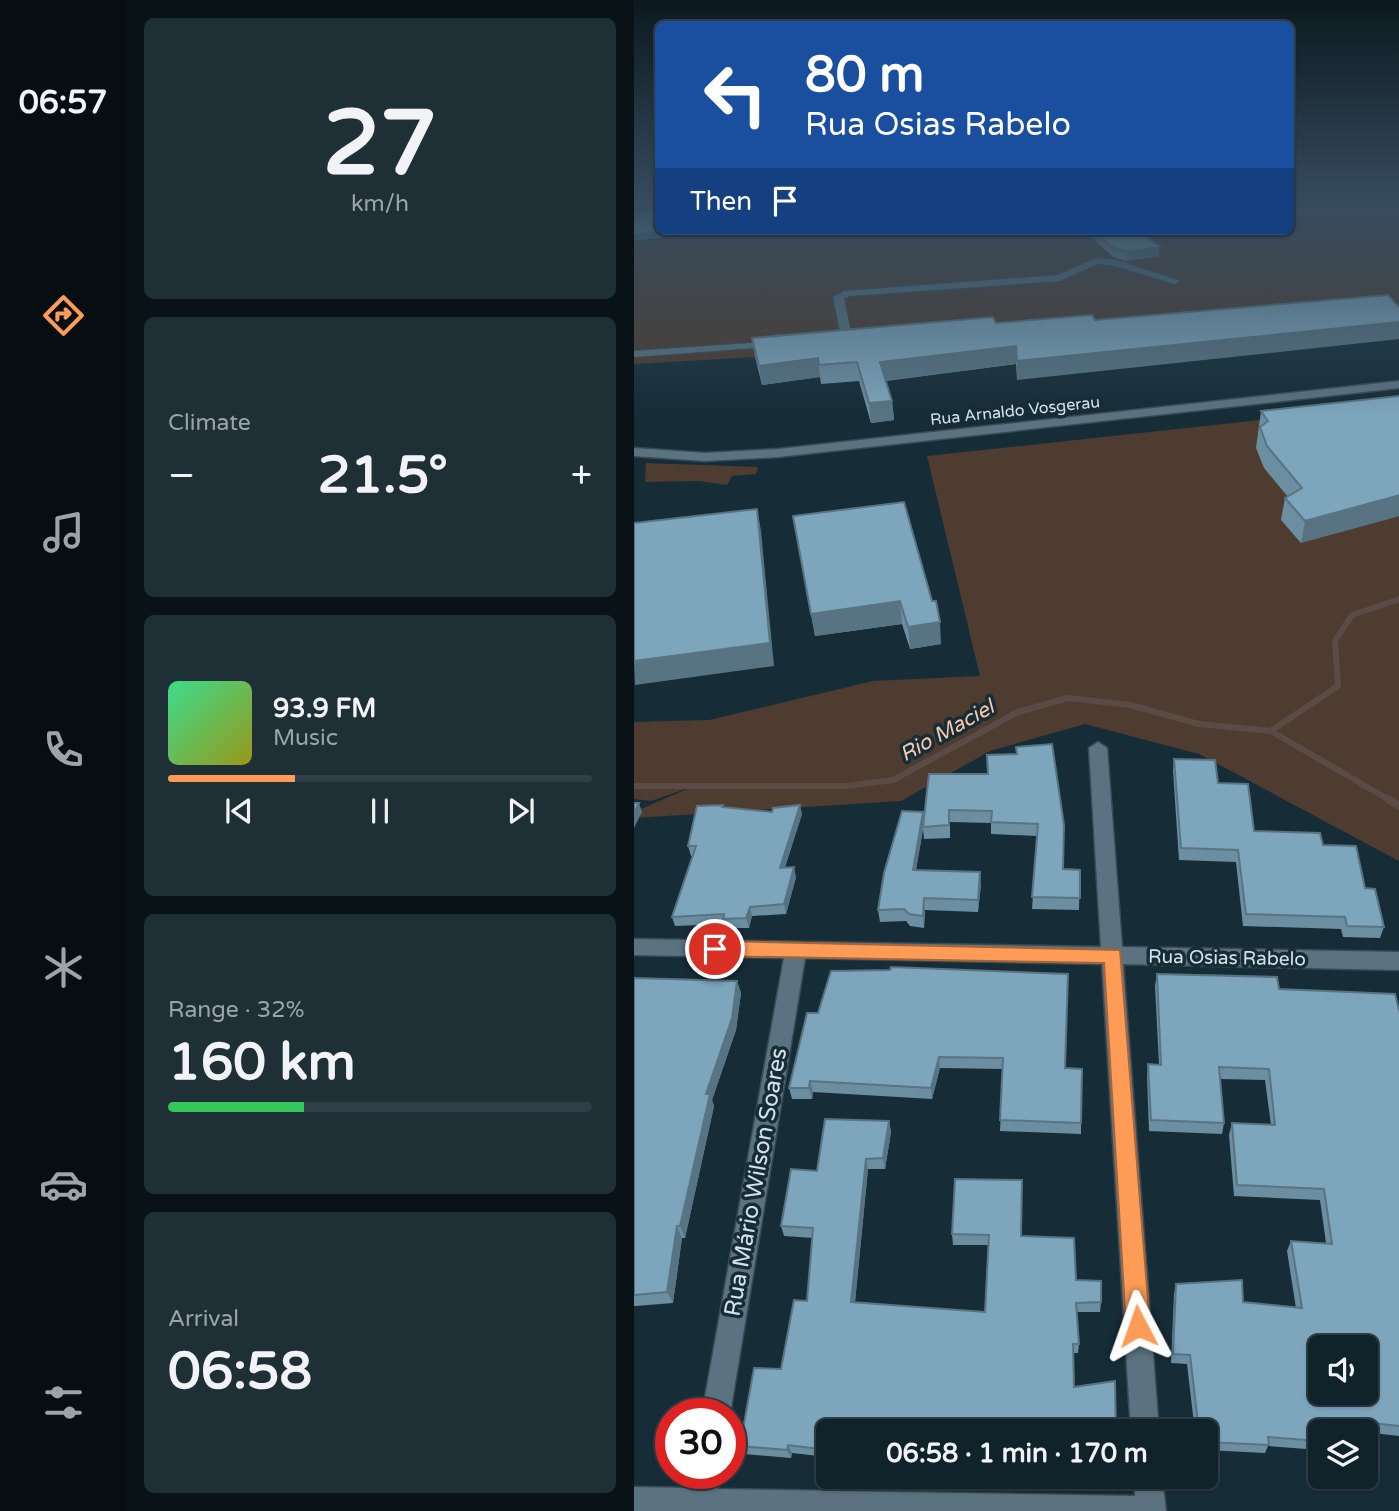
<!DOCTYPE html>
<meta charset="utf-8">
<style>
body{margin:0;font-family:"Varela Round",sans-serif;background:#1e2f36;color:#f1f3f6;height:100vh;display:flex;flex-direction:column;font-size:26px;white-space:nowrap}
*{box-sizing:border-box;margin:0}
p{font-size:23px;color:#9ca4a8}
.icon{flex:none;width:38px;height:38px;fill:none;stroke:currentColor;stroke-width:2;stroke-linecap:round;stroke-linejoin:round}
.map{position:relative;flex:1;overflow:hidden}
.side{display:flex;flex-direction:column;gap:18px;padding:18px;background:#091317;width:508px}
.side>*{flex:none}
.hud{position:absolute;left:21px;top:21px;width:639px;height:214px;border-radius:10px;box-shadow:0 2px 5px #0004,0 0 0 2px #303f47;background:#1a4fa0;color:#fff;overflow:hidden}
.buttons{position:absolute;left:674px;top:1335px;display:grid;gap:14px}
.buttons a{display:grid;place-items:center;width:70px;height:70px;border-radius:10px;background:#10222a;box-shadow:0 2px 5px #0004,0 0 0 2px #303f47;font-size:35px}
.speed{position:absolute;left:21px;top:1398px;display:flex;gap:14px;font-size:35px;font-weight:700;text-align:center}
.speed>*{display:grid;place-content:center;width:91px;height:91px;border-radius:50%;background:#10222a;box-shadow:0 2px 5px #0004,0 0 0 2px #303f47;line-height:1}
.speed .limit{border:10px solid #d22;background:#fff;color:#111}
.pin{position:absolute;display:grid;place-items:center;width:60px;height:60px;color:#fff;margin:-30px;border:4px solid #fff;border-radius:50%;box-shadow:0 2px 7px #0007}
.me{position:absolute;width:77px;margin:-38px;rotate:356deg;stroke-linejoin:round;filter:drop-shadow(0 0 5px #0008)}
.turn{display:flex;align-items:center;gap:24px;height:147px;padding:0 35px;font-size:32px}
.turn .icon{width:91px;height:91px;stroke-width:2.5}
.turn b{display:block;font-size:49px;line-height:60px}
.then{display:flex;align-items:center;height:66px;padding:0 35px;background:#0003;gap:14px;font-size:26px}
.big{font-size:52px;font-weight:800;line-height:1.1}
.side .card{flex:1;display:flex;flex-direction:column;justify-content:center;gap:10px;min-width:0;padding:0 24px;border-radius:10px;background:#1e2f36}
.side .dial{align-items:center;gap:0}
.dial b{font-size:91px;line-height:1}
.song{display:flex;align-items:center;gap:21px}
.cover{width:84px;height:84px;border-radius:10px;background:linear-gradient(135deg,hsl(150 70% 55%),hsl(60 70% 35%))}
.played{height:7px;border-radius:4px;background:linear-gradient(90deg,#fe9c57 30%,#303f47 30%)}
.keys{display:flex;justify-content:space-around;direction:ltr}
.heat{display:flex;justify-content:space-between;align-items:center;font-size:38px;direction:ltr}
.charge{height:10px;border-radius:5px;background:linear-gradient(90deg,#34c759 32%,#303f47 0)}
.trip{position:absolute;left:182px;top:1419px;width:402px;height:70px;border-radius:10px;background:#10222a;box-shadow:0 2px 5px #0004,0 0 0 2px #303f47;font-weight:800;line-height:70px;text-align:center}
main{display:flex;flex:1;min-height:0}
.tab-bar{display:flex;flex-direction:column;width:126px;justify-content:space-around;align-items:center;background:#060e11;color:#9ca4a8}
.tab-bar .icon{width:49px;height:49px}
.tab-bar .current{color:#fe9c57}
.tab-bar b{font-size:32px;color:#f1f3f6}
.map>svg:first-child{display:block}
.green{fill:#4e3c30}
.lines{fill:none;stroke-linecap:round;stroke-linejoin:round}
.stream-far1{stroke:#5a4b46;stroke-width:6}
.stream{stroke:#5a4b46;stroke-width:8}
.minor-casing{stroke:#384a54;stroke-width:3}
.minor{fill:#5b7380;fill-rule:evenodd}
.wall{fill:#6c8ea1}
.shaded-wall{fill:#587483}
.building{fill:#7da5bb;stroke:#587483;stroke-width:2;fill-rule:evenodd}
.route{fill:#fe9c57;stroke:#a56539;stroke-width:2}
.labels{text-anchor:middle;dominant-baseline:central;stroke-width:7;stroke-linejoin:round;paint-order:stroke}
.far-street-label{font-size:16px;fill:#d5e2ea;stroke:#162d38}
.street-label{font-size:19px;fill:#d5e2ea;stroke:#162d38}
.water-label{font-size:21px;font-style:italic;fill:#f8c8aa;stroke:#162d38}
.near-street-label{font-size:23px;fill:#d5e2ea;stroke:#162d38}
</style>
<main>
<nav class="tab-bar">
<b>06:57</b>
<svg class="icon current" aria-label="directions" viewBox="0 0 24 24"><path d="M12 3l9 9-9 9-9-9zM9 14v-3h6M13 9l2 2-2 2"/></svg>
<svg class="icon" aria-label="music" viewBox="0 0 24 24"><path d="M9 18V5l10-2v13"/><circle cx="6" cy="18" r="3"/><circle cx="16" cy="16" r="3"/></svg>
<svg class="icon" aria-label="phone" viewBox="0 0 24 24"><path d="M5 4h4l2 5-3 2q2 4 5 5l2-3 5 2v4C11 20 4 13 5 4z"/></svg>
<svg class="icon" aria-label="climate" viewBox="0 0 24 24"><path d="M12 3v18M4 7l16 10M4 17L20 7"/></svg>
<svg class="icon" aria-label="car" viewBox="0 0 24 24"><path d="M5 17H2v-5l4-1 3-4h7l3 4 3 1v5h-3M9 17h6M6 11h13"/><circle cx="7" cy="17" r="2"/><circle cx="17" cy="17" r="2"/></svg>
<svg class="icon" aria-label="filters" viewBox="0 0 24 24"><path d="M4 7h16M4 17h16"/><circle cx="9" cy="7" r="2"/><circle cx="15" cy="17" r="2"/></svg>
</nav>
<section class="side">
<div class="card dial"><b>27</b><p>km/h</p></div>
<div class="card"><p>Climate</p>
<div class="heat"><a>−</a><b class="big">21.5°</b><a>+</a></div>
</div>
<div class="card">
<div class="song"><i class="cover"></i><div><b>93.9 FM</b><p>Music</p></div></div>
<div class="played"></div>
<div class="keys"><svg class="icon" aria-label="previous" viewBox="0 0 24 24"><path d="M18 5L8 12l10 7zM5 5v14"/></svg><svg class="icon" aria-label="pause" viewBox="0 0 24 24"><path d="M8 5v14M16 5v14"/></svg><svg class="icon" aria-label="next" viewBox="0 0 24 24"><path d="M6 5l10 7-10 7zM19 5v14"/></svg></div>
</div>
<div class="card"><p>Range · 32%</p><b class="big">160 km</b><div class="charge"></div></div>
<div class="card"><p>Arrival</p><b class="big">06:58</b></div>
</section>
<div class="map">
<svg width="766" height="1511" viewBox="0 0 766 1511">
<rect width="100%" height="100%" fill="#162d38"/>
<path class="green" d="M 656,205 L 765,205 L 765,315 L 175,350 L 121,357 L 0,364 L 0,242 L 105,231 L 656,231 Z
M 765,405 L 765,861 L 565,754 L 451,724 L 356,751 L 267,801 L 0,818 L 0,812 L 60,786 L 17,801 L 0,799 L 0,722 L 75,720 L 239,681 L 346,676 L 293,456 Z
M 12,463 L 124,467 L 122,474 L 98,476 L 93,485 L 65,481 L 11,482 Z"/>
<g class="lines">
<path class="stream-far1" d="M 637,731 L 704,686 L 701,641 L 718,615 L 766,599
M 0,786 L 213,786 L 259,780 L 384,712 L 434,698 L 496,705 L 565,724 L 637,731 L 757,801"/>
<path class="stream" d="M 754,799 L 766,806"/>
<defs>
<path id="minor" d="M 462,258 L 482,260 L 546,281 L 541,284 L 478,265 L 463,264 L 426,281 L 216,296 L 210,298 L 217,333 L 196,343 L 186,341 L 206,331 L 199,297 L 210,291 L 424,275 Z
M 143,341 L 149,344 L 147,346 L 0,357 L 0,351 Z
M 766,381 L 766,388 L 144,457 L 71,461 L 0,456 L 0,448 L 71,453 L 144,449 Z
M 464,742 L 473,748 L 488,947 L 766,952 L 766,970 L 489,964 L 525,1432 L 497,1432 L 468,964 L 171,958 L 96,1414 L 68,1414 L 150,958 L 0,955 L 0,939 L 467,947 L 455,748 Z
M 58,1474 L 86,1474 L 84,1489 L 501,1496 L 500,1477 L 528,1477 L 532,1511 L 0,1511 L 0,1487 L 55,1488 Z"/>
</defs>
<use href="#minor" class="minor-casing"/>
<use href="#minor" class="minor"/>
</g>
<path class="wall" d="M 451,231 L 506,231 L 525,256 L 492,261 L 479,257 Z
M 458,315 L 383,380 L 382,364 L 252,381 L 258,401 L 260,420 L 237,423 L 225,381 L 187,384 L 186,377 L 128,385 L 121,357 L 118,338 L 362,323 Z
M 766,396 L 667,543 L 647,520 L 651,498 L 654,497 L 630,468 L 622,448 L 627,411 Z
M 159,516 L 298,601 L 307,644 L 276,649 L 268,624 L 181,636 Z
M 382,747 L 429,869 L 446,870 L 445,910 L 398,909 L 403,836 L 357,834 L 357,823 L 316,822 L 316,838 L 290,839 L 289,829 L 282,870 L 347,884 L 344,912 L 291,910 L 290,928 L 276,926 L 272,921 L 246,922 L 244,910 L 289,812 L 290,819 L 382,754 Z
M 540,759 L 584,783 L 620,831 L 689,845 L 731,888 L 750,927 L 746,938 L 709,937 L 707,929 L 609,926 L 602,862 L 545,860 L 539,771 Z
M 89,805 L 89,807 L 168,814 L 151,867 L 162,877 L 152,914 L 118,916 L 115,928 L 91,928 L 90,924 L 41,926 L 38,917 L 59,856 L 57,856 L 54,846 Z
M 523,974 L 645,989 L 766,1014 L 766,1436 L 704,1429 L 686,1432 L 686,1450 L 634,1446 L 631,1453 L 572,1450 L 572,1432 L 561,1432 L 553,1364 L 537,1363 L 540,1294 L 542,1284 L 609,1302 L 662,1308 L 653,1251 L 657,1241 L 692,1243 L 686,1200 L 600,1196 L 595,1135 L 598,1123 L 637,1125 L 631,1080 L 586,1079 L 590,1123 L 588,1134 L 515,1131 L 513,1076 L 514,1064 L 525,1064 L 521,986 Z
M 0,978 L 103,981 L 107,993 L 102,1030 L 78,1100 L 80,1106 L 51,1238 L 48,1238 L 39,1303 L 2,1306 L 0,1306 Z
M 173,1013 L 431,1068 L 447,1123 L 447,1134 L 366,1131 L 369,1069 L 306,1068 L 298,1099 L 179,1092 L 178,1099 L 158,1099 L 155,1088 Z
M 255,1121 L 257,1132 L 251,1169 L 234,1169 L 221,1302 L 351,1312 L 354,1245 L 319,1245 L 318,1234 L 388,1236 L 442,1280 L 467,1302 L 466,1312 L 443,1312 L 445,1344 L 444,1353 L 439,1353 L 440,1387 L 482,1432 L 194,1432 L 194,1457 L 158,1453 L 157,1458 L 110,1454 L 106,1446 L 147,1369 L 173,1301 L 179,1238 L 150,1236 L 147,1226 L 183,1171 Z"/>
<path class="shaded-wall" d="M 0,206 L 23,206 L 0,210 Z
M 37,231 L 92,231 L 0,241 L 0,235 Z
M 526,247 L 525,256 L 492,261 L 493,252 Z
M 766,322 L 766,339 L 383,380 L 383,361 Z
M 382,346 L 382,364 L 248,381 L 246,362 Z
M 184,358 L 186,377 L 128,385 L 125,366 Z
M 258,401 L 260,420 L 237,423 L 235,403 Z
M 766,495 L 766,516 L 667,543 L 671,521 Z
M 123,509 L 127,531 L 140,666 L 1,685 L 0,661 Z
M 266,601 L 268,624 L 181,636 L 177,614 Z
M 306,622 L 307,644 L 276,649 L 274,627 Z
M 5,803 L 8,812 L 0,828 L 0,812 Z
M 166,805 L 168,814 L 148,877 L 146,868 Z
M 289,812 L 290,824 L 280,882 L 279,870 Z
M 160,867 L 162,877 L 152,914 L 150,904 Z
M 346,872 L 347,884 L 344,912 L 344,900 Z
M 290,898 L 291,910 L 290,928 L 289,916 Z
M 116,907 L 118,916 L 115,928 L 112,918 Z
M 103,981 L 107,993 L 102,1030 L 78,1100 L 80,1106 L 51,1238 L 46,1226 L 72,1094 Z
M 305,1057 L 306,1068 L 298,1099 L 297,1088 Z
M 176,1081 L 179,1092 L 178,1099 L 175,1088 Z
M 255,1121 L 257,1132 L 251,1169 L 249,1158 Z
M 232,1159 L 234,1169 L 220,1312 L 217,1302 Z
M 43,1226 L 48,1238 L 39,1303 L 33,1292 Z
M 154,1445 L 158,1453 L 157,1458 L 153,1450 Z"/>
<path class="building" d="M 24,210 L 24,231 L 37,231 L 0,235 L 0,213 Z
M 460,231 L 506,231 L 526,247 L 493,252 L 479,248 Z
M 754,295 L 766,308 L 766,322 L 383,361 L 382,346 L 246,362 L 258,401 L 235,403 L 223,362 L 185,365 L 184,358 L 125,366 L 118,338 L 359,317 L 362,323 L 458,315 L 461,320 Z
M 766,396 L 766,495 L 671,521 L 651,498 L 668,488 L 633,446 L 626,427 L 634,421 L 627,411 Z
M 270,502 L 298,601 L 302,601 L 306,622 L 274,627 L 266,601 L 177,614 L 159,516 Z
M 123,509 L 136,643 L 0,661 L 0,523 Z
M 418,744 L 430,825 L 429,869 L 446,870 L 446,898 L 398,897 L 404,824 L 357,822 L 358,811 L 315,810 L 315,825 L 289,827 L 295,774 L 354,774 L 353,755 L 383,754 L 382,747 Z
M 540,759 L 581,760 L 584,783 L 614,784 L 620,831 L 686,833 L 689,845 L 722,846 L 731,888 L 741,889 L 750,927 L 713,926 L 711,917 L 612,914 L 604,850 L 547,848 Z
M 0,803 L 5,803 L 0,812 Z
M 89,805 L 88,807 L 138,812 L 139,808 L 166,805 L 146,868 L 160,867 L 150,904 L 116,907 L 112,918 L 89,919 L 90,914 L 38,917 L 62,846 L 54,846 L 63,806 Z
M 268,811 L 289,812 L 279,870 L 346,872 L 344,900 L 290,898 L 289,916 L 275,914 L 270,909 L 244,910 L 250,873 Z
M 257,967 L 434,974 L 431,1068 L 448,1069 L 447,1123 L 366,1120 L 369,1058 L 305,1057 L 297,1088 L 176,1081 L 175,1088 L 155,1088 L 173,1013 L 184,1013 L 197,971 L 256,970 Z
M 523,974 L 643,977 L 645,989 L 761,994 L 766,1014 L 766,1426 L 702,1419 L 704,1432 L 686,1432 L 686,1441 L 634,1437 L 635,1445 L 572,1442 L 572,1432 L 565,1432 L 556,1355 L 539,1354 L 542,1284 L 608,1280 L 609,1302 L 668,1308 L 657,1241 L 698,1244 L 690,1189 L 603,1185 L 598,1123 L 641,1125 L 635,1069 L 585,1067 L 590,1123 L 517,1120 L 514,1064 L 527,1065 ZM 686,1348 L 732,1348 L 732,1393 L 686,1393 Z
M 0,978 L 103,981 L 98,1018 L 72,1094 L 76,1094 L 46,1226 L 43,1226 L 33,1292 L 0,1295 Z
M 191,1119 L 255,1121 L 249,1158 L 232,1159 L 217,1302 L 351,1312 L 355,1235 L 318,1234 L 321,1179 L 388,1180 L 387,1236 L 440,1238 L 442,1280 L 467,1281 L 467,1302 L 442,1303 L 445,1344 L 439,1344 L 440,1387 L 481,1381 L 482,1432 L 380,1432 L 380,1424 L 337,1423 L 337,1432 L 194,1432 L 194,1450 L 154,1445 L 153,1450 L 106,1446 L 120,1368 L 147,1369 L 160,1300 L 173,1301 L 179,1228 L 147,1226 L 157,1169 L 183,1171 Z"/>
<linearGradient id="sky" x2="0" y2="1"><stop stop-color="#0c191f"/><stop offset="0.49" stop-color="#364c5e"/><stop offset="1" stop-color="#364c5e" stop-opacity="0"/></linearGradient>
<rect width="766" height="417" fill="url(#sky)"/>
<path class="route" d="M 81,941 L 486,950 L 516,1326 L 512,1334 L 504,1338 L 496,1334 L 492,1326 L 470,963 L 81,956 L 72,949 Z"/>
<g class="labels">
<g class="far-street-label">
<text transform="translate(381 411) rotate(-6)">Rua Arnaldo Vosgerau</text>
</g>
<g class="street-label">
<text transform="translate(593 958) rotate(1)">Rua Osias Rabelo</text>
</g>
<g class="water-label">
<text transform="translate(313 731) rotate(-29)">Rio Maciel</text>
</g>
<g class="near-street-label">
<text transform="translate(122 1182) rotate(-80)">Rua Mário Wilson Soares</text>
</g>
</g>
</svg>
<div class="buttons">
<a><svg class="icon" aria-label="sound" viewBox="0 0 24 24"><path d="M4 9h4l5-4v14l-5-4H4zM17 9q2 3 0 6"/></svg></a>
<a><svg class="icon" aria-label="layers" viewBox="0 0 24 24"><path d="M12 4l9 5-9 5-9-5zM3 14l9 5 9-5"/></svg></a>
</div>
<div class="speed"><div class="limit">30</div></div>
<div class="pin" style="left:81px;top:949px;background:#d93025"><svg class="icon" aria-label="arrive" viewBox="0 0 24 24"><path d="M6 21V4h12l-3 4 3 4H6"/></svg></div>
<svg class="me" style="left:504px;top:1326px" viewBox="-20 -20 40 40"><path d="M0-17L14 15 0 8-14 15z" fill="#fe9c57" stroke="#fff" stroke-width="4"/></svg>
<div class="trip">06:58 · 1 min · 170 m</div>
<div class="hud">
<div class="turn"><svg class="icon" aria-label="left" viewBox="0 0 24 24"><path d="M17 20v-9H6M10 6l-5 5 5 5"/></svg><div><b>80 m</b>Rua Osias Rabelo</div></div>
<div class="then">Then<svg class="icon" aria-label="arrive" viewBox="0 0 24 24"><path d="M6 21V4h12l-3 4 3 4H6"/></svg></div>
</div>
</div>
</main>
